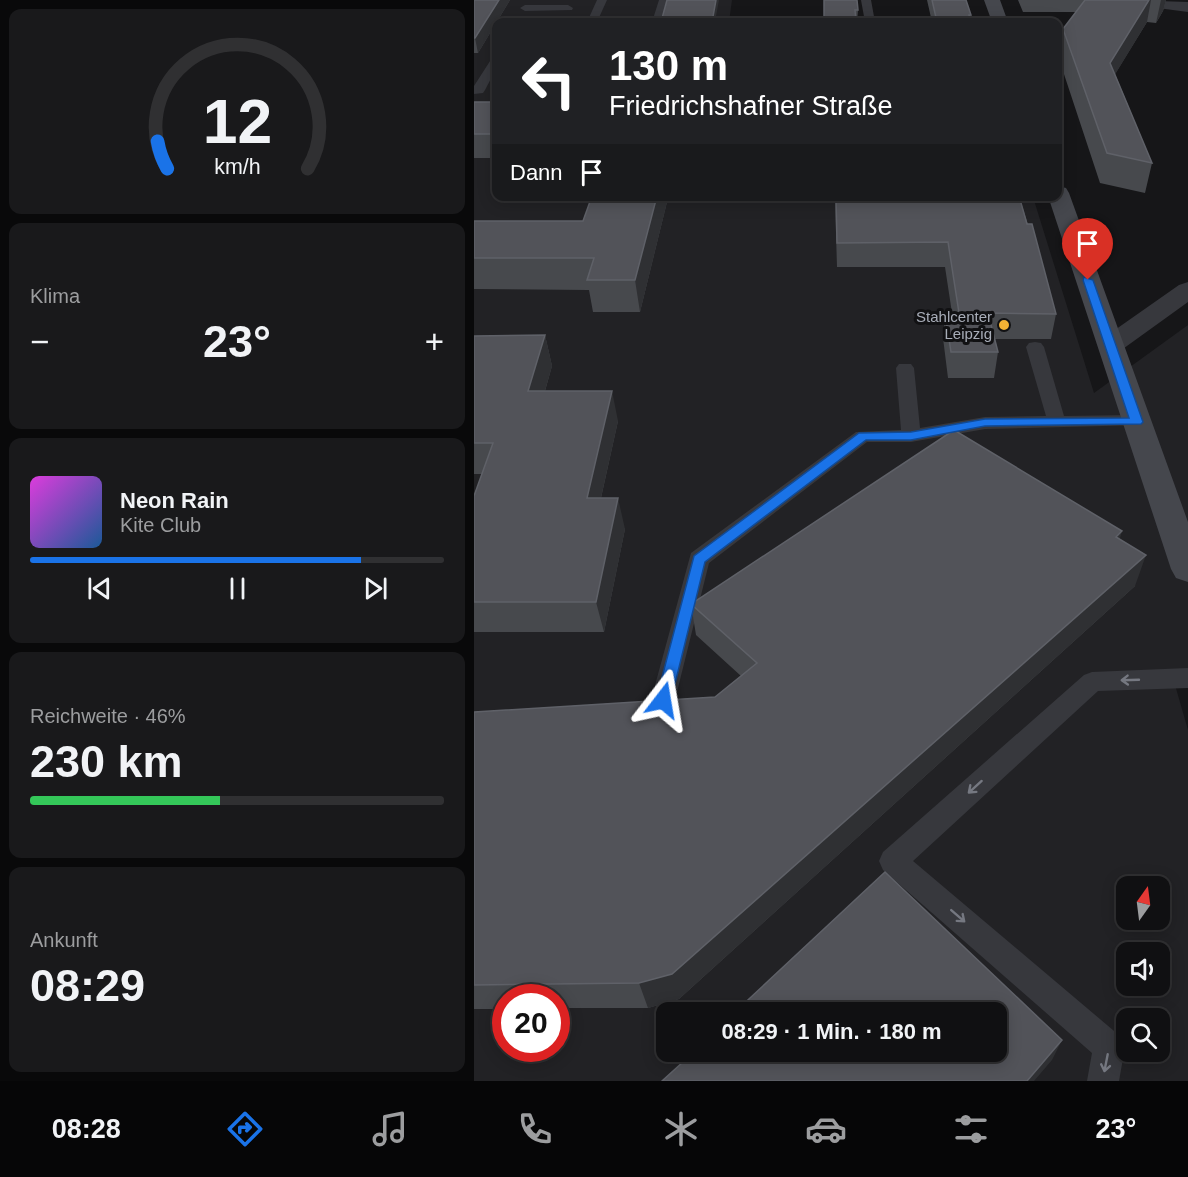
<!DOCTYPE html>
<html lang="de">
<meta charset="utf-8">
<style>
body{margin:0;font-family:Arial,sans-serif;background:#19191b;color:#f1f3f6;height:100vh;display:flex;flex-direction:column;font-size:22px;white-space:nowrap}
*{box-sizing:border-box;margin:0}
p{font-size:20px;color:#9c9d9f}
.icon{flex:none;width:33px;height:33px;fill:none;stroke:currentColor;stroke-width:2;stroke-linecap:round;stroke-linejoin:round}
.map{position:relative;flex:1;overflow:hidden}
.details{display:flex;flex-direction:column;gap:9px;padding:9px;background:#09090a;width:474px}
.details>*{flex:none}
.guide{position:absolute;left:18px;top:18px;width:570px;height:183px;border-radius:12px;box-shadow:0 3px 15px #0003,0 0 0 2px #303032;background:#202124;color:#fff;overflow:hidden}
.needle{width:39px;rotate:14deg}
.tools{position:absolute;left:642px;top:876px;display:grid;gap:12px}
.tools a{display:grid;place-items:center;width:54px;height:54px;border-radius:12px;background:#101012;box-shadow:0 3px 15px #0003,0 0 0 2px #303032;font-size:30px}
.speed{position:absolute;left:18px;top:984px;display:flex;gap:12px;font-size:30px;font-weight:700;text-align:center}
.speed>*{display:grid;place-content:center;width:78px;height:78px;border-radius:50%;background:#101012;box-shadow:0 3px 15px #0003,0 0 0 2px #303032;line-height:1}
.speed .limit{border:9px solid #d22;background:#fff;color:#111}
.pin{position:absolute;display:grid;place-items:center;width:51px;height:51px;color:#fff;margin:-62px -26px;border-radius:50% 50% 50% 0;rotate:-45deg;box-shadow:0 0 6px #0007}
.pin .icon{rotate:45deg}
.me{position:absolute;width:66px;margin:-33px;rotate:14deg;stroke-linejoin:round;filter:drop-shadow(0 0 4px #0008)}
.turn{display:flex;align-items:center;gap:21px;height:126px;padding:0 18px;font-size:27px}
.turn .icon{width:78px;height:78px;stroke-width:2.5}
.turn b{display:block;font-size:42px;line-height:51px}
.then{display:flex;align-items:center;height:57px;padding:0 18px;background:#0003;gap:12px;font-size:22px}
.big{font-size:45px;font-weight:800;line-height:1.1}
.details .tile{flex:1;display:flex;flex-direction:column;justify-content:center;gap:9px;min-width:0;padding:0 21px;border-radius:12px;background:#19191b}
.details .dial{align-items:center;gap:0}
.dial svg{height:156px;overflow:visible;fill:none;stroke:#303032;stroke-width:7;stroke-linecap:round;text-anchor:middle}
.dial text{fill:#f1f3f6;stroke:none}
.song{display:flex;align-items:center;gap:18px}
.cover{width:72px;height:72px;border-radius:9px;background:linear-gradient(135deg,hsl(300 70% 55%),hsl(210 70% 35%))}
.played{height:6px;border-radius:3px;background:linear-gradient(90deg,#1a73e8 80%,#303032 80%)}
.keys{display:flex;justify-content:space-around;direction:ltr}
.heat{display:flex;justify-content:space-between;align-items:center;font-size:33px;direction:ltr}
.charge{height:9px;border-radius:4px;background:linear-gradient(90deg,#34c759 46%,#303032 0)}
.trip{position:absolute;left:182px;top:1002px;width:351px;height:60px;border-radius:12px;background:#101012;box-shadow:0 3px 15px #0003,0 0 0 2px #303032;font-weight:800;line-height:60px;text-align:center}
.dock{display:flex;height:96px;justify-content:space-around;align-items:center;background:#060607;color:#9c9d9f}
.dock .icon{width:42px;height:42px}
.dock .active{color:#1a73e8}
.dock b{font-size:27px;color:#f1f3f6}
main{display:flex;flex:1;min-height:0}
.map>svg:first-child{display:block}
.built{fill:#222225;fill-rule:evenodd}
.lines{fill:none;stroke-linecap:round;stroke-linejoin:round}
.service{fill:#37383d;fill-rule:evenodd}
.minor{fill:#37383d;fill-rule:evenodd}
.secondary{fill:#45474d;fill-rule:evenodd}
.wall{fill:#47494d}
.shaded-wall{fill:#2f3033}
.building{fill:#525359;stroke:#5f6168;stroke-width:1.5}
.oneway{stroke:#757881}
.route{fill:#1a73e8;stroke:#114b97;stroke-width:1.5}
.poi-dot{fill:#f2b134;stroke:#111113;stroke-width:2}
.labels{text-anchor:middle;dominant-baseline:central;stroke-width:6;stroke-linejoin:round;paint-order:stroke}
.far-poi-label{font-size:15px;fill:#a8adb8;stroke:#111113;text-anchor:end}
</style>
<main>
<section class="details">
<div class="tile dial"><svg viewBox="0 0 100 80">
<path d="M14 69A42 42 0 1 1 86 69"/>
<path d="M14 69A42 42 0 0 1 9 55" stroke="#1a73e8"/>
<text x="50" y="56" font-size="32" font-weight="700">12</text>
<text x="50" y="72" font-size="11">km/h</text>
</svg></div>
<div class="tile"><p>Klima</p>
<div class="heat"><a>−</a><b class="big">23°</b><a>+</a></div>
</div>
<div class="tile">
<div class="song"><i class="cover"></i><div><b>Neon Rain</b><p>Kite Club</p></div></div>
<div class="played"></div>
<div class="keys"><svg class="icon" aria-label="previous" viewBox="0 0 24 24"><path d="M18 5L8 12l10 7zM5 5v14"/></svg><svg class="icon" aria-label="pause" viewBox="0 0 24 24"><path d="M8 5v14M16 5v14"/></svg><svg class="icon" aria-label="next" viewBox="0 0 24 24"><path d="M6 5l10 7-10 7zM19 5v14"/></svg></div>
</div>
<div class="tile"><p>Reichweite · 46%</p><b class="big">230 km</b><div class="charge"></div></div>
<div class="tile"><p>Ankunft</p><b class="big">08:29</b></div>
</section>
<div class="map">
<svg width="714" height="1081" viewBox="0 0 714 1081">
<rect width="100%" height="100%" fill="#161618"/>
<path class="built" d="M 0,0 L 258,0 L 255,22 L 22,22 L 22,196 L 559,197 L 620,393 L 714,325 L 714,671 L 697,671 L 714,730 L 714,1081 L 0,1081 ZM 652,886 L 686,886 L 686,920 L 652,920 ZM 652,952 L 686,952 L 686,986 L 652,986 ZM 32,998 L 82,998 L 82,1048 L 32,1048 ZM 192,1012 L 522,1012 L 522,1052 L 192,1052 ZM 652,1018 L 686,1018 L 686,1052 L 652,1052 Z"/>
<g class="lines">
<path class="service" d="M 123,0 L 133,0 L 123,22 L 113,22 Z
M 185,0 L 195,0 L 188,22 L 178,22 Z
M 387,0 L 397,0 L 401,22 L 391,22 Z
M 94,5 L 99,8 L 98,10 L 51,11 L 46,8 L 51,5 Z
M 22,57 L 22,69 L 11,90 L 9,93 L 0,94 L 0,86 L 18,58 Z
M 561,342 L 567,343 L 570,347 L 590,416 L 662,415 L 669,417 L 671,421 L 669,425 L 511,429 L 437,442 L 393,442 L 235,563 L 201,700 L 198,707 L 189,710 L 180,707 L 177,700 L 217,553 L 382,432 L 427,430 L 422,368 L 425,364 L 437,364 L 440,368 L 446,428 L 511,417 L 572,416 L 552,347 L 555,343 Z
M 714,668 L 714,688 L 624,691 L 439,861 L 646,1036 L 651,1047 L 645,1081 L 613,1081 L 618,1053 L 409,870 L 405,861 L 409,852 L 610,675 L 618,672 Z"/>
<path class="minor" d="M 653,0 L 714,2 L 714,12 L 661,5 Z
M 714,282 L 714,302 L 646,351 L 637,353 L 628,351 L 624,345 L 628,339 L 705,285 Z"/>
<path class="secondary" d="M 510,0 L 526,0 L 534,22 L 518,22 Z
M 584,186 L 592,188 L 595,193 L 714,522 L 714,582 L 702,578 L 697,569 L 574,196 L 584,196 Z"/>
</g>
<path class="wall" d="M 0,0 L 36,0 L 4,53 L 0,53 Z
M 350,0 L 384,10 L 383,22 L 350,22 Z
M 453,0 L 492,0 L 497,15 L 497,22 L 458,22 Z
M 544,0 L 692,0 L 689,11 L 682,23 L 673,22 L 641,74 L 678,163 L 671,193 L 626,183 L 584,56 L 589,29 L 602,12 L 549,12 Z
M 0,102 L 22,102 L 22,158 L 0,158 Z
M 118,196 L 192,196 L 193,202 L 166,312 L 119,312 L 115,290 L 0,289 L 0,221 L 109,221 Z
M 306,196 L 545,196 L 582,314 L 577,339 L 520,339 L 524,352 L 520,378 L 474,378 L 469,338 L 471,313 L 478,313 L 471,267 L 363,267 L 361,200 L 306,200 Z
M 71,335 L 78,366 L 71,391 L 144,421 L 127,498 L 151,529 L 130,632 L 0,632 L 0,496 L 8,474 L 0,474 L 0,336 Z
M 646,539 L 661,586 L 205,999 L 174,1008 L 82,1008 L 82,998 L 32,998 L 32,1009 L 0,1009 L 0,712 L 241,697 L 267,676 L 222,635 L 217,604 Z"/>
<path class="shaded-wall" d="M 25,0 L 36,0 L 4,53 L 1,38 Z
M 242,0 L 245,0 L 241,22 L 238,22 Z
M 675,0 L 677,0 L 673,22 L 631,91 L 636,63 Z
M 687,0 L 692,0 L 689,11 L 682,23 Z
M 183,196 L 192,196 L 193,202 L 166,312 L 161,280 Z
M 71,335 L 78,366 L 62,422 L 54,391 Z
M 138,391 L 144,421 L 120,529 L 113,498 Z
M 144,498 L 151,529 L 130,632 L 122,602 Z
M 648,531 L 639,563 L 642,537 Z
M 672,555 L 661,586 L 205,999 L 174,1008 L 165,983 Z
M 588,1040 L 578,1060 L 560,1081 L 553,1081 Z"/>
<path class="building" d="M 0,0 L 25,0 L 1,38 L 0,38 Z
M 193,0 L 242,0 L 238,22 L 187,22 Z
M 350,0 L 383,0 L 384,10 L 381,10 L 382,22 L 350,22 Z
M 458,0 L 492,0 L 497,15 L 495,15 L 497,22 L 463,22 Z
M 611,0 L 675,0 L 636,63 L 678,163 L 633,153 L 589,29 Z
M 0,102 L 22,102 L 22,134 L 0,134 Z
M 118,196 L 183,196 L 161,280 L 113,280 L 120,258 L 0,258 L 0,221 L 109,221 Z
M 362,196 L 545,196 L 553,224 L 558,224 L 582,314 L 514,313 L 524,352 L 477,352 L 471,313 L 485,313 L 474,242 L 363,243 Z
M 71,335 L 54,391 L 138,391 L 113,498 L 144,498 L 122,602 L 0,602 L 0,496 L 19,443 L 0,443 L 0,336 Z
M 480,430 L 648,531 L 642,537 L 672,555 L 198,974 L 165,983 L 0,985 L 0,712 L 241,697 L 283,663 L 217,604 Z
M 411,872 L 588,1040 L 553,1081 L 188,1081 L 220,1052 L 522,1052 L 522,1012 L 261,1012 Z"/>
<defs><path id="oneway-shaft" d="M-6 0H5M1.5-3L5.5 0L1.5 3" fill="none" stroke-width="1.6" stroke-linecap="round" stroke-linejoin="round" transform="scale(1.5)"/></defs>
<g class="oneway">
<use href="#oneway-shaft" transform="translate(656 680) rotate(178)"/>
<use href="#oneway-shaft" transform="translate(501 787) rotate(138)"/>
<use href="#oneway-shaft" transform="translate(484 916) rotate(41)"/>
<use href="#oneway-shaft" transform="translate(632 1063) rotate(101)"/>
</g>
<path class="route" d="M 610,277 L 619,280 L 669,422 L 667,424 L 511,426 L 437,440 L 392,440 L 231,562 L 197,700 L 195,705 L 189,707 L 184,705 L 182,700 L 220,556 L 385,433 L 437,432 L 511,419 L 655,418 L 609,280 Z"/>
<circle class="poi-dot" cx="530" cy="325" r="6"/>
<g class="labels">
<g class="far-poi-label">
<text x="518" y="316">Stahlcenter<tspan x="518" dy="17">Leipzig</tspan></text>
</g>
</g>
</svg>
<div class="tools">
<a><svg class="needle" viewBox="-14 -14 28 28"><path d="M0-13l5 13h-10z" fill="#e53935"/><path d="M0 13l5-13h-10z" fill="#9c9d9f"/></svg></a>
<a><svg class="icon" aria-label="sound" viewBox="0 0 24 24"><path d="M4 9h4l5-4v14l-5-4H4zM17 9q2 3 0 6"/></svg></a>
<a><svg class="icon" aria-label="search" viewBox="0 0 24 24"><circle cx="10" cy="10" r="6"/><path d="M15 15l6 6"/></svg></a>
</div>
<div class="speed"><div class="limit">20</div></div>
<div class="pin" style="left:614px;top:280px;background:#d93025"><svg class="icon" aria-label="arrive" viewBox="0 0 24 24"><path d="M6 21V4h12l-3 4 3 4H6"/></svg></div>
<svg class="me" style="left:189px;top:700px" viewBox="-20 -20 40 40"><path d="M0-17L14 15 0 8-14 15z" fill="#1a73e8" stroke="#fff" stroke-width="4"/></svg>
<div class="trip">08:29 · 1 Min. · 180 m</div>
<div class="guide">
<div class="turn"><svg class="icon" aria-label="left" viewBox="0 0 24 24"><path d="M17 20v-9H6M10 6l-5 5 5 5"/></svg><div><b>130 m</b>Friedrichshafner Straße</div></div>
<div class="then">Dann<svg class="icon" aria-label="arrive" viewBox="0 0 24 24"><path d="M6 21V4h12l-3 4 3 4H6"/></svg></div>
</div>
</div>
</main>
<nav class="dock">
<b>08:28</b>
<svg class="icon active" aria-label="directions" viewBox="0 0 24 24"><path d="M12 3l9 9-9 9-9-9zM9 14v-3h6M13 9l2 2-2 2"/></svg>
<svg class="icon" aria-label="music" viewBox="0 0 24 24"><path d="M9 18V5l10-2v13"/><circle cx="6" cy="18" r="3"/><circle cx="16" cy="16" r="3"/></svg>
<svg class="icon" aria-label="phone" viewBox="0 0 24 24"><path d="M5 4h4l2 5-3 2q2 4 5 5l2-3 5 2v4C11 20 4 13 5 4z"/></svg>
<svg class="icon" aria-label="climate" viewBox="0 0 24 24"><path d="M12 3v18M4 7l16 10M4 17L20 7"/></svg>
<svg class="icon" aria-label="car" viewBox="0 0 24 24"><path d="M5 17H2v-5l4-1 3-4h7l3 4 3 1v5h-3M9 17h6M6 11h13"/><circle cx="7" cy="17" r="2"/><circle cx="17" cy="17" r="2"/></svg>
<svg class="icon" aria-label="filters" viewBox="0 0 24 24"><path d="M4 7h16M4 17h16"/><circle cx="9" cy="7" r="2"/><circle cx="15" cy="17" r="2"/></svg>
<b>23°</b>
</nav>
